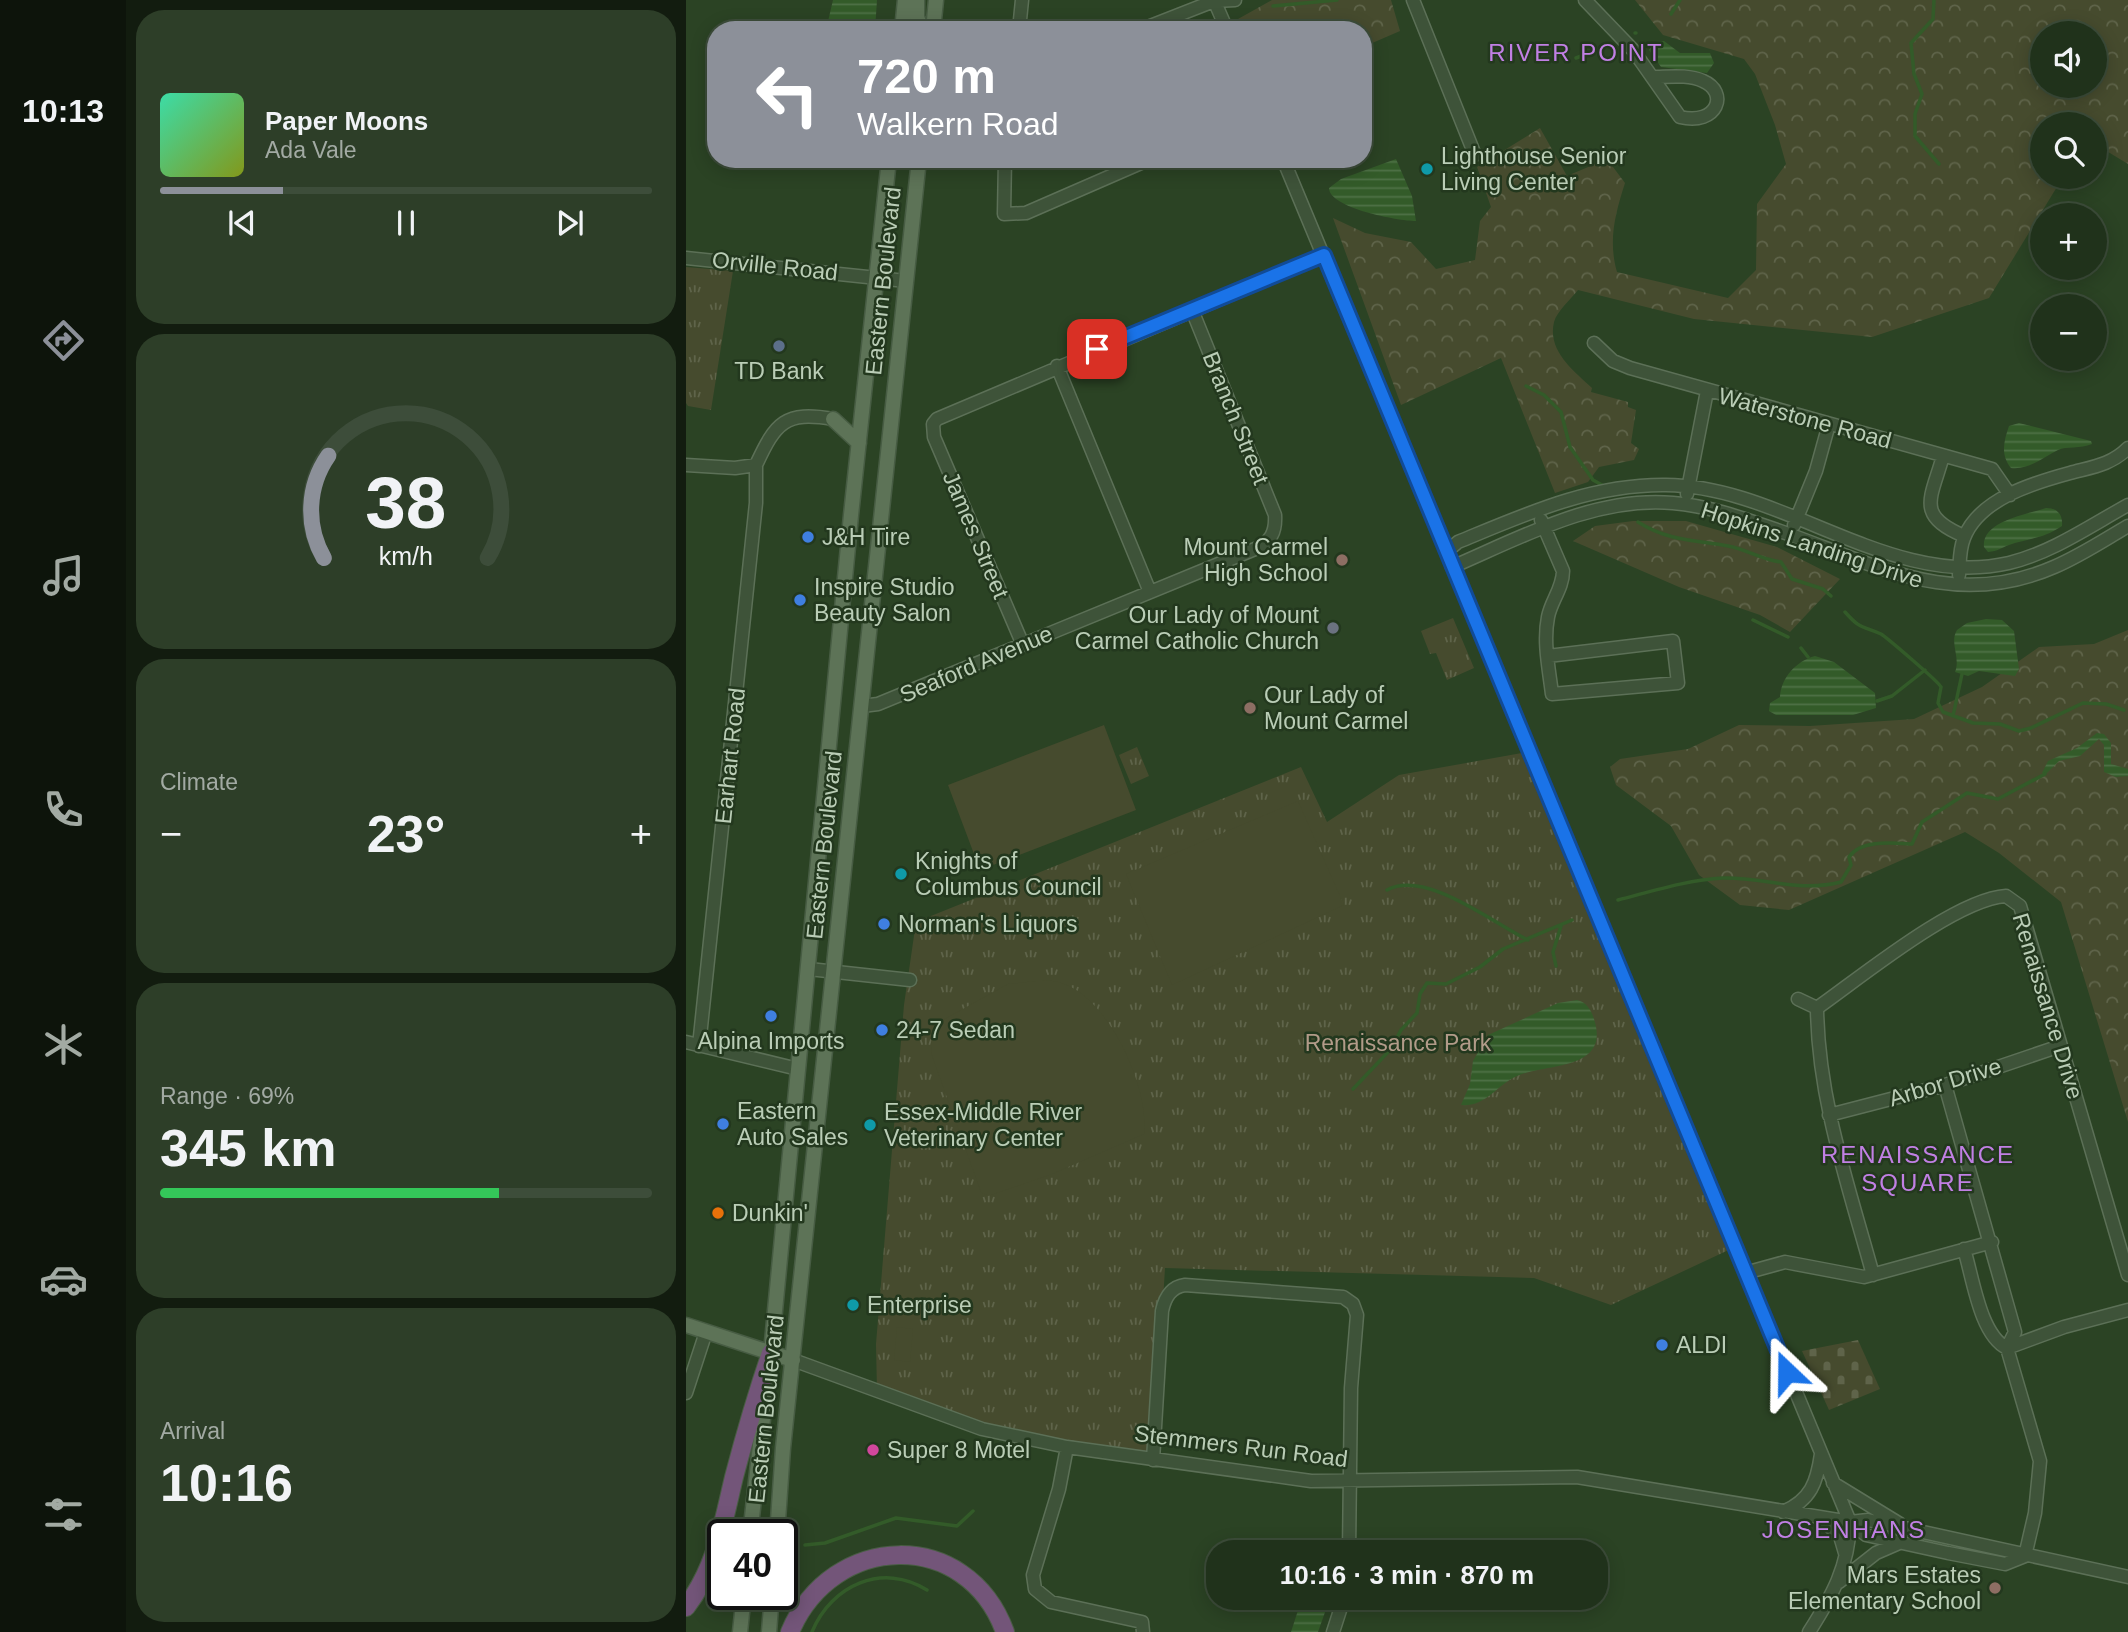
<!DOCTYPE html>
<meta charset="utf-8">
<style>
body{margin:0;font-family:Arial,sans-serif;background:#2d3e28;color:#f1f3f6;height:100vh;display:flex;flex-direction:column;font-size:26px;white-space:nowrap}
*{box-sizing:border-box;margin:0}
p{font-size:23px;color:#a2aaa3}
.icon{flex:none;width:38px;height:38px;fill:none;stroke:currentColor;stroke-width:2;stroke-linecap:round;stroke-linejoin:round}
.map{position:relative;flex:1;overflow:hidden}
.side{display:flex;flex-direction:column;gap:10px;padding:10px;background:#121c0f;width:560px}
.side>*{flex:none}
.banner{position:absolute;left:21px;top:21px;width:665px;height:147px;border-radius:28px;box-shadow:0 4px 18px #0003,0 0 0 2px #3d4d3a;background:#8c9099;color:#fff;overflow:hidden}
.buttons{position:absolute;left:1344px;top:21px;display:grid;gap:14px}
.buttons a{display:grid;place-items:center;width:77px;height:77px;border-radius:50%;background:#20321b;box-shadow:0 4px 18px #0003,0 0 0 2px #3d4d3a;font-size:35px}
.speed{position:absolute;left:21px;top:1519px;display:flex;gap:14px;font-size:35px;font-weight:700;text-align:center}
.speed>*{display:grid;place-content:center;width:91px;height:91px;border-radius:50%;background:#20321b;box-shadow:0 4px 18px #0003,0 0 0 2px #3d4d3a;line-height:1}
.speed .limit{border:4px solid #111;border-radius:10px;background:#fff;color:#111}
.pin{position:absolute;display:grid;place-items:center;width:60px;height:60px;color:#fff;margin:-30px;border-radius:14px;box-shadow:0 4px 10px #0006}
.me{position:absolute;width:77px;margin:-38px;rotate:337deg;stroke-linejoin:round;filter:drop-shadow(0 0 5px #0008)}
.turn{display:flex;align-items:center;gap:24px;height:147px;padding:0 35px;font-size:32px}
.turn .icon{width:91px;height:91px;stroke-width:2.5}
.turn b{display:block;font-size:49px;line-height:60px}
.big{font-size:52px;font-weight:700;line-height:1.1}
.side .widget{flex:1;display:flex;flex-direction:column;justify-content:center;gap:10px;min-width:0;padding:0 24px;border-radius:28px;background:#2d3e28}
.side .dial{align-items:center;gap:0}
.dial svg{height:182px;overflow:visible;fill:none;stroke:#3d4d3a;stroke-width:7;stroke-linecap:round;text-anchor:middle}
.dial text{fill:#f1f3f6;stroke:none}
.song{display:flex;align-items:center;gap:21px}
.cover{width:84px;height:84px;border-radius:10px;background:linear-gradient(135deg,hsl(160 70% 55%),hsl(70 70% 35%))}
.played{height:7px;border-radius:4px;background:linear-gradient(90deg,#8c9099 25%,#3d4d3a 25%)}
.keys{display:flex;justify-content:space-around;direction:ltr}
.heat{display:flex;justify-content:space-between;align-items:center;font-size:38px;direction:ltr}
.charge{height:10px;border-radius:5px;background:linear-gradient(90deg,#34c759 69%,#3d4d3a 0)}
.trip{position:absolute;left:520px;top:1540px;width:402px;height:70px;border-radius:28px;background:#20321b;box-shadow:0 4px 18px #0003,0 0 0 2px #3d4d3a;font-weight:700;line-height:70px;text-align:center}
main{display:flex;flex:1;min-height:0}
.dock{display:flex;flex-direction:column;width:126px;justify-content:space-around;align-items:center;background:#0d140b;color:#a2aaa3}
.dock .icon{width:49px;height:49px}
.dock .current{color:#8c9099}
.dock b{font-size:32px;color:#f1f3f6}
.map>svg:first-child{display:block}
.forest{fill:url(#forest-crowns);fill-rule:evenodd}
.cemetery{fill:url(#cemetery-stones)}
.park{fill:url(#park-tufts)}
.pitch{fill:#464b2e}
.water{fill:url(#water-rules)}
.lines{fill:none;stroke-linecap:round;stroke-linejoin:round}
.stream{stroke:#335b29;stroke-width:3.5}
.minor-casing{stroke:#5c7057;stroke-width:15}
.major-casing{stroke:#475c43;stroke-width:17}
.highway-casing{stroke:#495d44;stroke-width:20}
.minor{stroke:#3e5339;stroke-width:12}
.major{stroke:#5d7357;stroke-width:14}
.highway{stroke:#735579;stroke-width:18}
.route-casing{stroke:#114b97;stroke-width:18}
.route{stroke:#1a73e8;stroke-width:12}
.culture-dot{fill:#0f9aa8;stroke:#23381e;stroke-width:2.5}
.service-dot{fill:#5c6f8a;stroke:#23381e;stroke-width:2.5}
.shop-dot{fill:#3f7fe0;stroke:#23381e;stroke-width:2.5}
.education-dot{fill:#8d6e63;stroke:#23381e;stroke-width:2.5}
.worship-dot{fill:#6b7280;stroke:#23381e;stroke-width:2.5}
.food-dot{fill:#e8710a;stroke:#23381e;stroke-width:2.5}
.hotel-dot{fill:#d1479c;stroke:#23381e;stroke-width:2.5}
.labels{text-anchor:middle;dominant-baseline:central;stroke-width:5;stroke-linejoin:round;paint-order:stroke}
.poi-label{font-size:23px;fill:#bacdb6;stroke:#23381e;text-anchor:start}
.street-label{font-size:23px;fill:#bacdb6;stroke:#23381e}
.park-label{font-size:23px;fill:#b29b89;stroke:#23381e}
.neighbourhood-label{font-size:24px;letter-spacing:2px;fill:#c180e4;stroke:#23381e}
</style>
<main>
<nav class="dock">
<b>10:13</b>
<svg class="icon current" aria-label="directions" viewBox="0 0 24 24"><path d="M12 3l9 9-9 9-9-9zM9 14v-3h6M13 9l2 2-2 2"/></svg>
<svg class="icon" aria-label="music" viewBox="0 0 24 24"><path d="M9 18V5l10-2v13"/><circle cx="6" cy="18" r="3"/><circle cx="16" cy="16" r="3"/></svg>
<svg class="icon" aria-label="phone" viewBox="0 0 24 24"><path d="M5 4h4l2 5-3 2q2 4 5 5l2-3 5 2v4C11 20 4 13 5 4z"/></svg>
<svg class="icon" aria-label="climate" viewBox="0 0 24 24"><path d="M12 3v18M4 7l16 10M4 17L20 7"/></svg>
<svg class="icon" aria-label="car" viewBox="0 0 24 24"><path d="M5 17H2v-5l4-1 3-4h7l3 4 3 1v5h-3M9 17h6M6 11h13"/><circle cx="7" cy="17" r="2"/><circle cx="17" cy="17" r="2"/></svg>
<svg class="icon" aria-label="filters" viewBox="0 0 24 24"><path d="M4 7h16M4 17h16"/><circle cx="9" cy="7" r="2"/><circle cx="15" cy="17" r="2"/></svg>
</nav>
<section class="side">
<div class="widget">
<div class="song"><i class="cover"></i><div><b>Paper Moons</b><p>Ada Vale</p></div></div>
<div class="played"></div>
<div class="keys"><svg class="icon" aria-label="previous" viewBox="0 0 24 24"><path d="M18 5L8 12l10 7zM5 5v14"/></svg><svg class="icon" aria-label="pause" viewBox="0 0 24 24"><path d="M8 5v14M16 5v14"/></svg><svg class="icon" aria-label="next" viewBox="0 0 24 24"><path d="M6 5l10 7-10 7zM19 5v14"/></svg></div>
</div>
<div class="widget dial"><svg viewBox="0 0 100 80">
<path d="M14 69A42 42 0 1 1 86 69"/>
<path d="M14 69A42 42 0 0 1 16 24" stroke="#8c9099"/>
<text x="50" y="56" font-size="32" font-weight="700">38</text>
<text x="50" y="72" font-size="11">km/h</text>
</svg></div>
<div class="widget"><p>Climate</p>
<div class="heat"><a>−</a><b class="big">23°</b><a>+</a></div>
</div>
<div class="widget"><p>Range · 69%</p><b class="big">345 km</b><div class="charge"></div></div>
<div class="widget"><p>Arrival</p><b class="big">10:16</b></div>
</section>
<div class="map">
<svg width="1442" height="1632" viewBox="0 0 1442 1632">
<defs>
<pattern id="forest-crowns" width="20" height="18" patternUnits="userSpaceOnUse" patternTransform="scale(1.75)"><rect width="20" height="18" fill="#464b2e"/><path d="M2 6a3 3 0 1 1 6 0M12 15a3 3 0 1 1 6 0" fill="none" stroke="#5f644a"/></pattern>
<pattern id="cemetery-stones" width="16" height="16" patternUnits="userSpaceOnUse" patternTransform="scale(1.75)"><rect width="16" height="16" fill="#464b2e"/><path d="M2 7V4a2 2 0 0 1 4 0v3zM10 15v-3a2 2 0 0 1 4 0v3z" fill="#5f644a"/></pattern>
<pattern id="park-tufts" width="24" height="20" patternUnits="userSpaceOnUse" patternTransform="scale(1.75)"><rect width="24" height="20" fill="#464b2e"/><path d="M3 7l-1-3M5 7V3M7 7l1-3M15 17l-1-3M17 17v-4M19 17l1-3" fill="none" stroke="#5f644a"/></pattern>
<pattern id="water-rules" width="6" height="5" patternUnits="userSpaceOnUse" patternTransform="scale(1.75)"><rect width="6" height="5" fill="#335b29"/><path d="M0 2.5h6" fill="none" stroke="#4e7146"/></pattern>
</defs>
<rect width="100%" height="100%" fill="#2b4324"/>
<path class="forest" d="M 586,0 L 705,0 L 714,31 L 677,47 L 677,30 L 557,30 L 552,19 Z
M 949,0 L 1442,0 L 1442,164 L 1409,144 L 1409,124 L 1356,124 L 1356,177 L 1377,177 L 1303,298 L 1186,337 L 1008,319 L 892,290 C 885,299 871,311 868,322 C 861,351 888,371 906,388 L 905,392 L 942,402 L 942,407 L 950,410 L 945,443 L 953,449 L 948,460 L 913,467 L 902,482 L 869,493 L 815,358 L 715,405 L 647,218 L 679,233 L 725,242 L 750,269 L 789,260 L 794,221 L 805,207 L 791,167 L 854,128 L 881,176 L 921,159 L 939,183 C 929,214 922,241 931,272 L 1042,298 L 1070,270 L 1071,204 L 1100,164 L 1089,125 L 1069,74 L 1058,59 L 977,35 ZM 1356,33 L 1409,33 L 1409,86 L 1356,86 Z
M 947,521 L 1000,521 L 1091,547 L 1154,579 L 1104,632 L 1074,615 L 993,587 L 887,541 L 909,526 Z
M 1442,630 L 1442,1122 L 1375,902 L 1313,853 L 1279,832 L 1103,910 L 1054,905 L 1013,875 L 985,826 L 930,785 L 924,767 L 934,759 L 1002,749 L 1053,725 L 1124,726 L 1228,719 L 1296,687 L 1353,647 L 1408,644 Z"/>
<path class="cemetery" d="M 1172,1340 L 1194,1389 L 1143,1410 L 1116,1351 Z"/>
<path class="park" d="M 0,267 L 47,271 L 25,410 L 2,406 L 0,403 Z
M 767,618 L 788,668 L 761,680 L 750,653 L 744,654 L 735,631 Z
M 451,747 L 463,776 L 445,784 L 433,755 Z
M 842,752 L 1049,1247 L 925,1305 L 848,1278 L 479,1268 L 467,1460 L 350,1442 L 191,1390 L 190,1344 L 218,1005 L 230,922 L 615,767 L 641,822 L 713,775 Z"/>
<path class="pitch" d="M 418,725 L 450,810 L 294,870 L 262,785 Z
M 612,801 L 658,905 L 486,985 L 440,874 Z
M 350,981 C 357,981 365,980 372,982 C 421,993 464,1088 458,1134 L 366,1174 L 302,1196 L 295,1192 L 245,1053 L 246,1026 L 322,984 Z
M 211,1327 L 227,1329 L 224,1362 L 208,1360 Z"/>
<path class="water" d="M 147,0 L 191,0 L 189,30 L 140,30 Z
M 978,41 L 994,53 L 1024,53 L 1028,63 L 1021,73 L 975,67 L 963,50 L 969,42 Z
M 710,159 L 726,196 L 730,221 C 712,221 643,208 643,188 L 655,179 Z
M 1333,423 L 1405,441 L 1406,444 C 1394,449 1380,446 1372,450 C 1357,457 1344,470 1325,468 C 1314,454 1318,441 1323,426 Z
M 1360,508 C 1372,508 1377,515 1376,526 C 1357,539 1343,538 1323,545 C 1315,548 1312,551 1302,552 L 1298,547 C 1295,521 1342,514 1360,508 Z
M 1300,619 L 1316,620 L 1328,631 L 1333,669 L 1329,676 L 1293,671 L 1282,676 L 1269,672 C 1275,657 1263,643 1271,630 L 1281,623 Z
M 1129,656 L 1148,662 L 1189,693 L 1190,708 L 1167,715 L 1090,715 L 1083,711 L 1084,703 L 1094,697 C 1095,678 1110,661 1129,656 Z
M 1411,733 L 1418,734 L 1425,743 L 1425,764 L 1442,769 L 1442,776 L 1430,777 L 1418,772 L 1418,745 L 1413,739 L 1394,756 L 1373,761 L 1361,773 L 1356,773 L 1362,761 L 1391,748 Z
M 891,1000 C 900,1002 905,1009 908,1019 C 925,1071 860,1063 831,1076 C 810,1085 801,1107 775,1105 L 784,1084 L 787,1061 L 802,1035 L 872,1003 Z
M 616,1598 L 644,1598 L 632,1632 L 605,1632 Z"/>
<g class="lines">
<path class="stream" d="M 1248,0 L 1247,19 L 1225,43 L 1228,74 L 1236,94 L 1229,114 L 1229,136 L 1253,164
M 587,6 L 651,0
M 985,14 L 994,0
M 949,33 L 950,33
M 890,58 L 922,46
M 840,386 L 858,395 L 875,412 L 884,447 L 907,480 L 916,485
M 952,522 C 982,541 1008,540 1042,546 C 1060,549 1076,560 1095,562 L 1106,579 L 1137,589 L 1145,596
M 1159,612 C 1175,630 1175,625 1195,634 C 1200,637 1253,682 1255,687 L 1252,703 L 1257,712 L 1287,723 L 1314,724 L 1333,731 L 1345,728 L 1397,703 L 1420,704 L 1438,710
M 1067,620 L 1102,637
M 1115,648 L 1122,657
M 1191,701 L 1206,696 L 1239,670
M 1267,716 L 1276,674
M 701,890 C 740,869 808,924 842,940
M 932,900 C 967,891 1001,880 1037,878 C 1079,877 1112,893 1155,882 L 1165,865 L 1163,857 C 1175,839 1208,843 1226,844 L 1236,822 L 1281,793 L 1312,799 L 1359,774
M 870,966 L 867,952 L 875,926
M 667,1089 L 704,1050 L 715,1030 L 731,1013 L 734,994 L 741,983 L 760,984 L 794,967 L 817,949 L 886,920
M 119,1545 L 139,1543 L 210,1518 L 271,1526 L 287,1511
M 126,1632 C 145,1585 197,1562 241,1590"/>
<defs>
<path id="minor" d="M 528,0 L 541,30
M 727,0 L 789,155
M 899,0 L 947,50 L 994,117 C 1032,126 1043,92 1017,81 C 1002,74 982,77 966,77
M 333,30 L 336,0
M 454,30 L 528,1 L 549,0
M 319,159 L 318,214 L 340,213 L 464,159
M 597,159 L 1164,1522 C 1163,1566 1146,1596 1123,1632
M 0,258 L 220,281
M 908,343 L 927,361 L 944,368 L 1306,469 L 1324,495
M 371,366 L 464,592
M 1257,456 C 1245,499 1229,515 1278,536
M 0,465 L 49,468 L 70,465 C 90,422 99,411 147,419
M 1001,494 L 1021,391
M 855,520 L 877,571 C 877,588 865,601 862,617 C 857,642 863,669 866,694 L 992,683 L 987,641 L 862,656
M 1108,525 L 1130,471 L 1143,424
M 760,552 L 772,542 C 840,514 905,484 980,485 C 1098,486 1204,590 1323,563 C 1365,553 1404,526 1442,505
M 766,567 C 836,537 909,496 987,503 C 1024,506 1059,519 1094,531 C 1188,564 1267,611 1368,567 C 1394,556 1418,540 1442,526
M 1273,575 C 1274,563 1273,550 1278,538 C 1293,499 1347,483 1384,473 C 1406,467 1425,465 1442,448
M 337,645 L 248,437 L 247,424 L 251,419 L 638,255
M 176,706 L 192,704 L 569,549 C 585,541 590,533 589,515 L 506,310
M 123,969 L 224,980
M 1112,999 L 1131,1008
M 0,1042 L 112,1069
M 13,1046 L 70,503 L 70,465
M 1259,1085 L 1329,1332 L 1321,1348
M 1143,1115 L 1259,1085 L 1374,1046
M 1278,1249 C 1287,1278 1294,1335 1321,1348 L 1354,1461 L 1349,1513 L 1339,1556
M 1059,1273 L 1099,1262 L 1178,1277 L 1306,1242
M 1187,1275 C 1163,1187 1132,1100 1131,1008 C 1175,977 1270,899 1320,896 L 1334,906 L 1442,1275
M 1321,1348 L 1378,1327 L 1442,1310
M 107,1360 L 296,1429 L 381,1447 L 625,1481 L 891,1477 L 1164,1522 L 1182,1520 L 1442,1577
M 0,1393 L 20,1332
M 381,1447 L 373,1489 L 347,1575 L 349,1589 L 365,1602 L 456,1622 L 457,1632
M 467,1460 L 476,1311 C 479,1297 485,1287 499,1285 L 657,1297 L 667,1304 L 671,1315 L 665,1388 L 663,1552
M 1147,1483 L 1214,1524
M 1097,1512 C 1125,1500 1131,1482 1135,1454
M 1137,1520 L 1154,1536 L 1159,1553
M 1164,1522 L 1180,1535 L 1262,1553 L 1319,1564 L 1339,1556
M 1153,1582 L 1190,1553 L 1213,1543
M 647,1632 L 658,1598"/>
<path id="major" d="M 231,0 L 231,17 L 236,30
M 216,30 L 219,0
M 247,30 L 250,0
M 147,419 L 173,443
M 0,1325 L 107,1360
M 84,1363 L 165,515 L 203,159
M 64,1535 L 81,1383
M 91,1535 L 97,1448 L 233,159
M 54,1632 L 58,1594
M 83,1632 L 86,1594"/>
<path id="highway" d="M 0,1607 C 30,1568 37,1523 48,1477 C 59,1435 71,1394 85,1353
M 104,1632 C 146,1532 281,1527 319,1632"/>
</defs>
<use href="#minor" class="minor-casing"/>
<use href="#major" class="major-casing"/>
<use href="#highway" class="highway-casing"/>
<use href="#minor" class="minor"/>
<use href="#major" class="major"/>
<use href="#highway" class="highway"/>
</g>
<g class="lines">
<defs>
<path id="route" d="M 411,349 L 638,255 L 1101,1372"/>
</defs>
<use href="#route" class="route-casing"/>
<use href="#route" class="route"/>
</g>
<g class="culture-dot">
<circle cx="741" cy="169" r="7"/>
<circle cx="215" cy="874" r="7"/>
<circle cx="184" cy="1125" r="7"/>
<circle cx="167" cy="1305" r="7"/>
</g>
<circle class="service-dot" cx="93" cy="346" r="7"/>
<g class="shop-dot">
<circle cx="122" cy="537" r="7"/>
<circle cx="114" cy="600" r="7"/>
<circle cx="198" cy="924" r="7"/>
<circle cx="85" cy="1016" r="7"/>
<circle cx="196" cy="1030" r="7"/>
<circle cx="37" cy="1124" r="7"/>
<circle cx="976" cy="1345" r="7"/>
</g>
<g class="education-dot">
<circle cx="656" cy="560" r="7"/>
<circle cx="564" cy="708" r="7"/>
<circle cx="1309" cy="1588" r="7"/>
</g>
<circle class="worship-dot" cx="647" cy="628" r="7"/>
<circle class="food-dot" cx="32" cy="1213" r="7"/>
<circle class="hotel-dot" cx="187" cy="1450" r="7"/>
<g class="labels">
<g class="poi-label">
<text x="755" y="156">Lighthouse Senior<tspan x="755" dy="26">Living Center</tspan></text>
<text x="93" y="371" text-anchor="middle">TD Bank</text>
<text x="136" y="537">J&amp;H Tire</text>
<text x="642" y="547" text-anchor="end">Mount Carmel<tspan x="642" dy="26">High School</tspan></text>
<text x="128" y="587">Inspire Studio<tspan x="128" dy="26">Beauty Salon</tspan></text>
<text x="633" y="615" text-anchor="end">Our Lady of Mount<tspan x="633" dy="26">Carmel Catholic Church</tspan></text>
<text x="578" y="695">Our Lady of<tspan x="578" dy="26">Mount Carmel</tspan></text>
<text x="229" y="861">Knights of<tspan x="229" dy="26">Columbus Council</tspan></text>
<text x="212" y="924">Norman's Liquors</text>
<text x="210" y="1030">24-7 Sedan</text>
<text x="85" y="1041" text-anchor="middle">Alpina Imports</text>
<text x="51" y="1111">Eastern<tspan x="51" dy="26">Auto Sales</tspan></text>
<text x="198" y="1112">Essex-Middle River<tspan x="198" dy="26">Veterinary Center</tspan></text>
<text x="46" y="1213">Dunkin'</text>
<text x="181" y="1305">Enterprise</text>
<text x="990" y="1345">ALDI</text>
<text x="201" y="1450">Super 8 Motel</text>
<text x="1295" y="1575" text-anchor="end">Mars Estates<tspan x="1295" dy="26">Elementary School</tspan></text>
</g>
<g class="street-label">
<text transform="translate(89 266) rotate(6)">Orville Road</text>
<text transform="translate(197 281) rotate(-84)">Eastern Boulevard</text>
<text transform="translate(550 418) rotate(68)">Branch Street</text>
<text transform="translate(1119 418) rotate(15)">Waterstone Road</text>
<text transform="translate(290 535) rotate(67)">James Street</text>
<text transform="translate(1126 545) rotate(18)">Hopkins Landing Drive</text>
<text transform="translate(290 664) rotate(-23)">Seaford Avenue</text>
<text transform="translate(44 756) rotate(-84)">Earhart Road</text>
<text transform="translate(138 845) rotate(-84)">Eastern Boulevard</text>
<text transform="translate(1362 1006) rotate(73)">Renaissance Drive</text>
<text transform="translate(1259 1082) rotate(-17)">Arbor Drive</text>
<text transform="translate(80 1409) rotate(-84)">Eastern Boulevard</text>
<text transform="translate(555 1446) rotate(7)">Stemmers Run Road</text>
</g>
<g class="park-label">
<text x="712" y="1043">Renaissance Park</text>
</g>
<g class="neighbourhood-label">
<text x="890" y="52">RIVER POINT</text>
<text x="1232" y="1154">RENAISSANCE<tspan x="1232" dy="28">SQUARE</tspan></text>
<text x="1158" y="1529">JOSENHANS</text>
</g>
</g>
</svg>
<div class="buttons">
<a><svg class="icon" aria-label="sound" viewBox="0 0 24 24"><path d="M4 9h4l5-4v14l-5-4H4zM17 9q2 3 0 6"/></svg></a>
<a><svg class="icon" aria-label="search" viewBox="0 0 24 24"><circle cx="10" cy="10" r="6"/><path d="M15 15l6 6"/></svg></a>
<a>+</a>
<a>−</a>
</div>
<div class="speed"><div class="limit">40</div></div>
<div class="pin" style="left:411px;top:349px;background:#d93025"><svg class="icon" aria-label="arrive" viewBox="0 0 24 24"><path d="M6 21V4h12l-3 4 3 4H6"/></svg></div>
<svg class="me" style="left:1101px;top:1372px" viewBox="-20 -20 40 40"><path d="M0-17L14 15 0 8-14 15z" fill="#1a73e8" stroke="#fff" stroke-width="4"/></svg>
<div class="trip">10:16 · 3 min · 870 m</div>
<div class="banner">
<div class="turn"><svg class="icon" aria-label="left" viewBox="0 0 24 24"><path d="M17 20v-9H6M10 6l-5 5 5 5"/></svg><div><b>720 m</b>Walkern Road</div></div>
</div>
</div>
</main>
